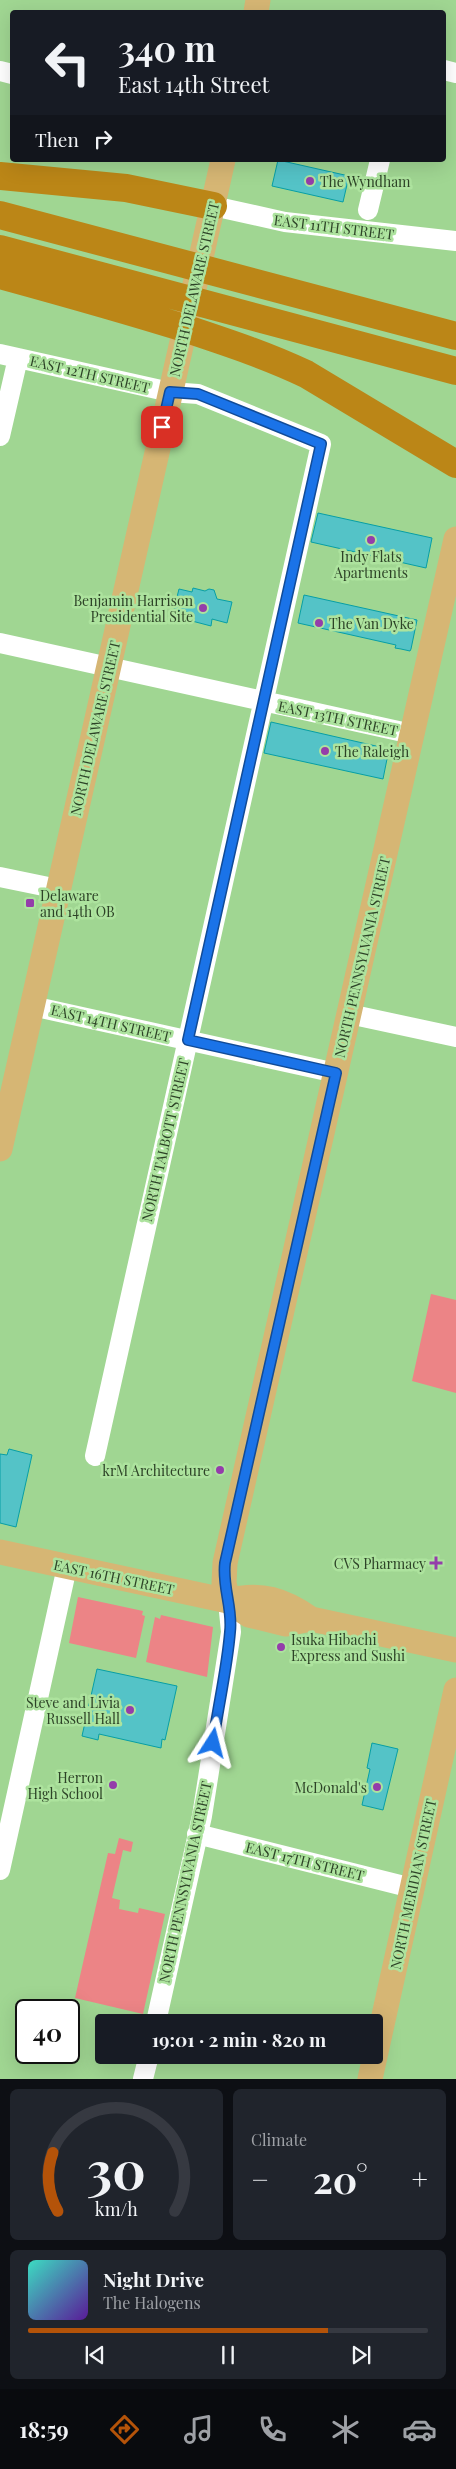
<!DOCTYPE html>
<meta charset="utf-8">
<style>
body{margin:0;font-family:"Playfair Display",serif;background:#20242c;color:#f1f3f6;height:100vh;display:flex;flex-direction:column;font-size:19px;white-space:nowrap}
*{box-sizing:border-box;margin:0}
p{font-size:16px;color:#9ea1a6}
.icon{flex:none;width:28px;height:28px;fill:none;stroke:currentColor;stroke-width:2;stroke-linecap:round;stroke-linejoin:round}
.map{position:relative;height:2079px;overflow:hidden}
.panel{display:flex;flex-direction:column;gap:10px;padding:10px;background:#0d0f14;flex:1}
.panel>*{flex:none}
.guide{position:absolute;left:10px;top:10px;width:436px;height:152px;border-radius:5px;box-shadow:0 5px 20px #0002;background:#171b24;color:#f1f3f6;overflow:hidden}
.speed{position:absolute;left:15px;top:1999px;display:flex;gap:10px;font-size:25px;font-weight:700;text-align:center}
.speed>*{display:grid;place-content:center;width:65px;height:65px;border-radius:50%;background:#171b24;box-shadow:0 5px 20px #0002;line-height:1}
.speed .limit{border:2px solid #111;border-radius:8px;background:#fff;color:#111}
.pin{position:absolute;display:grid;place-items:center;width:42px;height:42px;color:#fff;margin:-21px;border-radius:10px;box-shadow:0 2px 8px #0006}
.me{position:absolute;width:55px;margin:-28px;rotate:9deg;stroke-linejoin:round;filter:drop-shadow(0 0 4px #0008)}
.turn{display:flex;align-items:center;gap:18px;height:105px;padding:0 25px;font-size:22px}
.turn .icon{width:65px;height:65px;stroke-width:2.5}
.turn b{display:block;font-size:35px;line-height:42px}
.then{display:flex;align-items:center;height:48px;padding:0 25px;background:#0003;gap:10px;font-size:19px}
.big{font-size:38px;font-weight:700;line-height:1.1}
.panel .card{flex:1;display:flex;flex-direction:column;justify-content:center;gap:8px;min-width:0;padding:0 18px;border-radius:8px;background:#20242c}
.panel .dial{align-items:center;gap:0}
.dial svg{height:130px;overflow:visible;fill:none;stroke:#363941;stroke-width:7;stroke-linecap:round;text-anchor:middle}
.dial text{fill:#f1f3f6;stroke:none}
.song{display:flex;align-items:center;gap:15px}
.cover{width:60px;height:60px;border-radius:8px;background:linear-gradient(135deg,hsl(170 70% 55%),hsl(270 70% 35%))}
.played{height:5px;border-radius:2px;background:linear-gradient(90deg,#b45309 75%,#363941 75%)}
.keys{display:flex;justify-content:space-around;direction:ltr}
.heat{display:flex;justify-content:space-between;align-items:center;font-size:28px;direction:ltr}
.panel .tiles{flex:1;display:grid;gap:10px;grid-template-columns:1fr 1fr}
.card:last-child{grid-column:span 2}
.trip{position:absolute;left:95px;top:2014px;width:288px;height:50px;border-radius:5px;background:#171b24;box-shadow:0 5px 20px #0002;font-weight:700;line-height:50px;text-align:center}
.tab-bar{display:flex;height:80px;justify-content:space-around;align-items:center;background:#090b0e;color:#9ea1a6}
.tab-bar .icon{width:35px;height:35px}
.tab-bar .on{color:#b45309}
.tab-bar b{font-size:22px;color:#f1f3f6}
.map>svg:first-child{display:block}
.green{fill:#ec8486}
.building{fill:#54c3c7;stroke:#079fa5}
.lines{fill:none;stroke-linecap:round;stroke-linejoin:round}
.minor{stroke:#fff;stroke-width:20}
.major{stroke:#d6b674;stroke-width:25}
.highway{stroke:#bb8617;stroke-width:28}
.route-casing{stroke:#114b97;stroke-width:12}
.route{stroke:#1a73e8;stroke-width:9}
.poi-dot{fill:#943daa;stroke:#ade39e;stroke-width:2}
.labels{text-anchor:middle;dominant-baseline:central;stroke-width:5;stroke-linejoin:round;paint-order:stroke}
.poi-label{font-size:14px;fill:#2d4327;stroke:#ade39e;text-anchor:end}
.street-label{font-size:14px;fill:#2d4327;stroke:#ade39e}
</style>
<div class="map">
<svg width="456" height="2079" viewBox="0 0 456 2079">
<rect width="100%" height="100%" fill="#a0d692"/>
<path class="green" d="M 431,1294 L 456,1300 L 456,1393 L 412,1381 Z
M 78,1597 L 143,1611 L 142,1615 L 145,1616 L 136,1658 L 69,1643 Z
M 161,1615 L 213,1627 L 207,1677 L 146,1662 L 155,1617 L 160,1619 Z
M 119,1838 L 133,1842 L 131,1852 L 123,1850 L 112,1898 L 120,1900 L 119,1909 L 138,1913 L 139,1908 L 165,1914 L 143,2014 L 75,1998 L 108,1853 L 115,1854 Z"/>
<path class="building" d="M 278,160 L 349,176 L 343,202 L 272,186 Z
M 318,513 L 432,538 L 426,568 L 311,542 Z
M 193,588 L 205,591 L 209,589 L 214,590 L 217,599 L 232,602 L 227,623 L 212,619 L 211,626 L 192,621 L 192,618 L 186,616 L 187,612 L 174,609 L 179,589 L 192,592 Z
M 304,595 L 417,620 L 411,649 L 410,651 L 401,649 L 395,648 L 396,645 L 298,623 Z
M 271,722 L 389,749 L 383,779 L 264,753 Z
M 9,1449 L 32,1455 L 16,1527 L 0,1523 L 0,1454 L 7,1455 Z
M 97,1669 L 177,1686 L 165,1740 L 162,1739 L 161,1748 L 99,1734 L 98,1740 L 82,1736 Z
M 372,1743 L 398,1749 L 383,1810 L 362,1805 L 370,1769 L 367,1768 Z"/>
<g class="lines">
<path class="minor" d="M 444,70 L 456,73
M 0,71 L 12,74
M 213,206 L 285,222 L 456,241
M 368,210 L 380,160
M 0,354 L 170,392 L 198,394 L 321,444 L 95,1456
M 0,436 L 18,358
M 0,643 L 412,734
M 0,877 L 58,889
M 32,1006 L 336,1073
M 349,1014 L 456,1037
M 197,1834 L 412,1888
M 0,1870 L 67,1567
M 156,2022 L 202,1816 L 231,1632 L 228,1601
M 143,2079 L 149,2055"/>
<path class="major" d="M 256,12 L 258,0
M 0,1149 L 223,160
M 0,1552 L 228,1601 L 249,1615 L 286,1624 L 311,1619 L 456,1650
M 228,1601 L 224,1583 L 225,1563 L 456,539
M 228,1601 C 261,1592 284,1600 311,1619
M 370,2079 L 456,1690"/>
<path class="highway" d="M 0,176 L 126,188 L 213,206
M 0,215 L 456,336
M 0,249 L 456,371
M 0,275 C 62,292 123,309 184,328 C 226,342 266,355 306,374 L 456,464"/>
</g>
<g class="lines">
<defs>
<path id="route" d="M 162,427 L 170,392 L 198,394 L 321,444 L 188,1040 L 336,1073 L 225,1563 C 222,1587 233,1608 230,1632 C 227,1669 218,1706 213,1743"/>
</defs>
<use href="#route" class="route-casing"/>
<use href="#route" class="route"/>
</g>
<g class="poi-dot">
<circle cx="310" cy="181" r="5"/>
<circle cx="371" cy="540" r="5"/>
<circle cx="203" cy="608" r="5"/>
<circle cx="319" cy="623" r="5"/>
<circle cx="325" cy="751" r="5"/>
<rect x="25" y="898" width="10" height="10" rx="2.5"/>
<circle cx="220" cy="1470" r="5"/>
<path d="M433.5 1555.5h5v5h5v5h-5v5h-5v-5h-5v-5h5z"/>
<circle cx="281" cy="1647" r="5"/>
<circle cx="130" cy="1710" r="5"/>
<circle cx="113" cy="1785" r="5"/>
<circle cx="377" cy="1787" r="5"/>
</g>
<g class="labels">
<g class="poi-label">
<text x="320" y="181" text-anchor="start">The Wyndham</text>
<text x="371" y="556" text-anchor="middle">Indy Flats<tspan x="371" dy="16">Apartments</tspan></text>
<text x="193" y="600">Benjamin Harrison<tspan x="193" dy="16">Presidential Site</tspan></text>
<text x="329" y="623" text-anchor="start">The Van Dyke</text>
<text x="335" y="751" text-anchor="start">The Raleigh</text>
<text x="40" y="895" text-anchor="start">Delaware<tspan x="40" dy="16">and 14th OB</tspan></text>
<text x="210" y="1470">krM Architecture</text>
<text x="426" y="1563">CVS Pharmacy</text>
<text x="291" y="1639" text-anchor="start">Isuka Hibachi<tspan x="291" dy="16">Express and Sushi</tspan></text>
<text x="120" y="1702">Steve and Livia<tspan x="120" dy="16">Russell Hall</tspan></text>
<text x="103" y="1777">Herron<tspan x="103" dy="16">High School</tspan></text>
<text x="367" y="1787">McDonald's</text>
</g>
<g class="street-label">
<text transform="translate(334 227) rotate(7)">EAST 11TH STREET</text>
<text transform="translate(194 289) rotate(-77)">NORTH DELAWARE STREET</text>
<text transform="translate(90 374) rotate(13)">EAST 12TH STREET</text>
<text transform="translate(338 718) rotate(12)">EAST 13TH STREET</text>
<text transform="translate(95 728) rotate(-77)">NORTH DELAWARE STREET</text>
<text transform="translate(362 957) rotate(-77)">NORTH PENNSYLVANIA STREET</text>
<text transform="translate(111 1023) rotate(13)">EAST 14TH STREET</text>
<text transform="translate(165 1140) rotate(-77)">NORTH TALBOTT STREET</text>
<text transform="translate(114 1577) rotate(12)">EAST 16TH STREET</text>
<text transform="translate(305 1861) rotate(14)">EAST 17TH STREET</text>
<text transform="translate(185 1882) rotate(-78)">NORTH PENNSYLVANIA STREET</text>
<text transform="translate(413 1884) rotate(-78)">NORTH MERIDIAN STREET</text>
</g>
</g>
</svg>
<div class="speed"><div class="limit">40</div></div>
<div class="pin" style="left:162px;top:427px;background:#d93025"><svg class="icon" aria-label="arrive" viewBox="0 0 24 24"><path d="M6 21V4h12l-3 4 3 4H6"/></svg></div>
<svg class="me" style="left:213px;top:1743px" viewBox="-20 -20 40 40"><path d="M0-17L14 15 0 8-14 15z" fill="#1a73e8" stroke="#fff" stroke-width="4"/></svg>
<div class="trip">19:01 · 2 min · 820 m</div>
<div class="guide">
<div class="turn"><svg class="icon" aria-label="left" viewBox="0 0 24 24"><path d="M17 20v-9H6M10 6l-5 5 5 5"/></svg><div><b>340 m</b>East 14th Street</div></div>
<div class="then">Then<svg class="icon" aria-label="right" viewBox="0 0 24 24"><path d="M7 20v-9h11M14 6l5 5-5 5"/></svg></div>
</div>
</div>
<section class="panel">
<div class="tiles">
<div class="card dial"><svg viewBox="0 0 100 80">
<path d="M14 69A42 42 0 1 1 86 69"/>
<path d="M14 69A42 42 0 0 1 11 33" stroke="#b45309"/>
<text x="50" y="56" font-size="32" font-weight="700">30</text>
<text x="50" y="72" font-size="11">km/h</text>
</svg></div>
<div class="card"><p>Climate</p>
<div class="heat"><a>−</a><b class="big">20°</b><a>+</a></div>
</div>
<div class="card">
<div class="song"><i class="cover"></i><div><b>Night Drive</b><p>The Halogens</p></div></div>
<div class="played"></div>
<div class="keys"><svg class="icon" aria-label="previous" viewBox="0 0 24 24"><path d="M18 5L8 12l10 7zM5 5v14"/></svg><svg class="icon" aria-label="pause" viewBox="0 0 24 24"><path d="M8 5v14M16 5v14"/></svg><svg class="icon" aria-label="next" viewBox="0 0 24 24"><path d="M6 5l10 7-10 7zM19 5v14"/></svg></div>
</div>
</div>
</section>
<nav class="tab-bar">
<b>18:59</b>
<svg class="icon on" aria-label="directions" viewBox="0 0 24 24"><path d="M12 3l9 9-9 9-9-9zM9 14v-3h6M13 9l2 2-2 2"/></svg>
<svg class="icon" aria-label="music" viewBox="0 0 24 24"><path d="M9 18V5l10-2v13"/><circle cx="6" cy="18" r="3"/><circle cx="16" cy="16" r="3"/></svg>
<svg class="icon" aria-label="phone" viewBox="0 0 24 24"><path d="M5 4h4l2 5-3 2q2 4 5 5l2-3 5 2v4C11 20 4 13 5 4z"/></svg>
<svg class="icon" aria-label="climate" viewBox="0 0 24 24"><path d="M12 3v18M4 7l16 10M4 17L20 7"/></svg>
<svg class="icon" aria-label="car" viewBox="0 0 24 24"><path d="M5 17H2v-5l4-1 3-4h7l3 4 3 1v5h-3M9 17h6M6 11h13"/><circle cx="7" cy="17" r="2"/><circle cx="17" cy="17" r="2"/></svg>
</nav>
